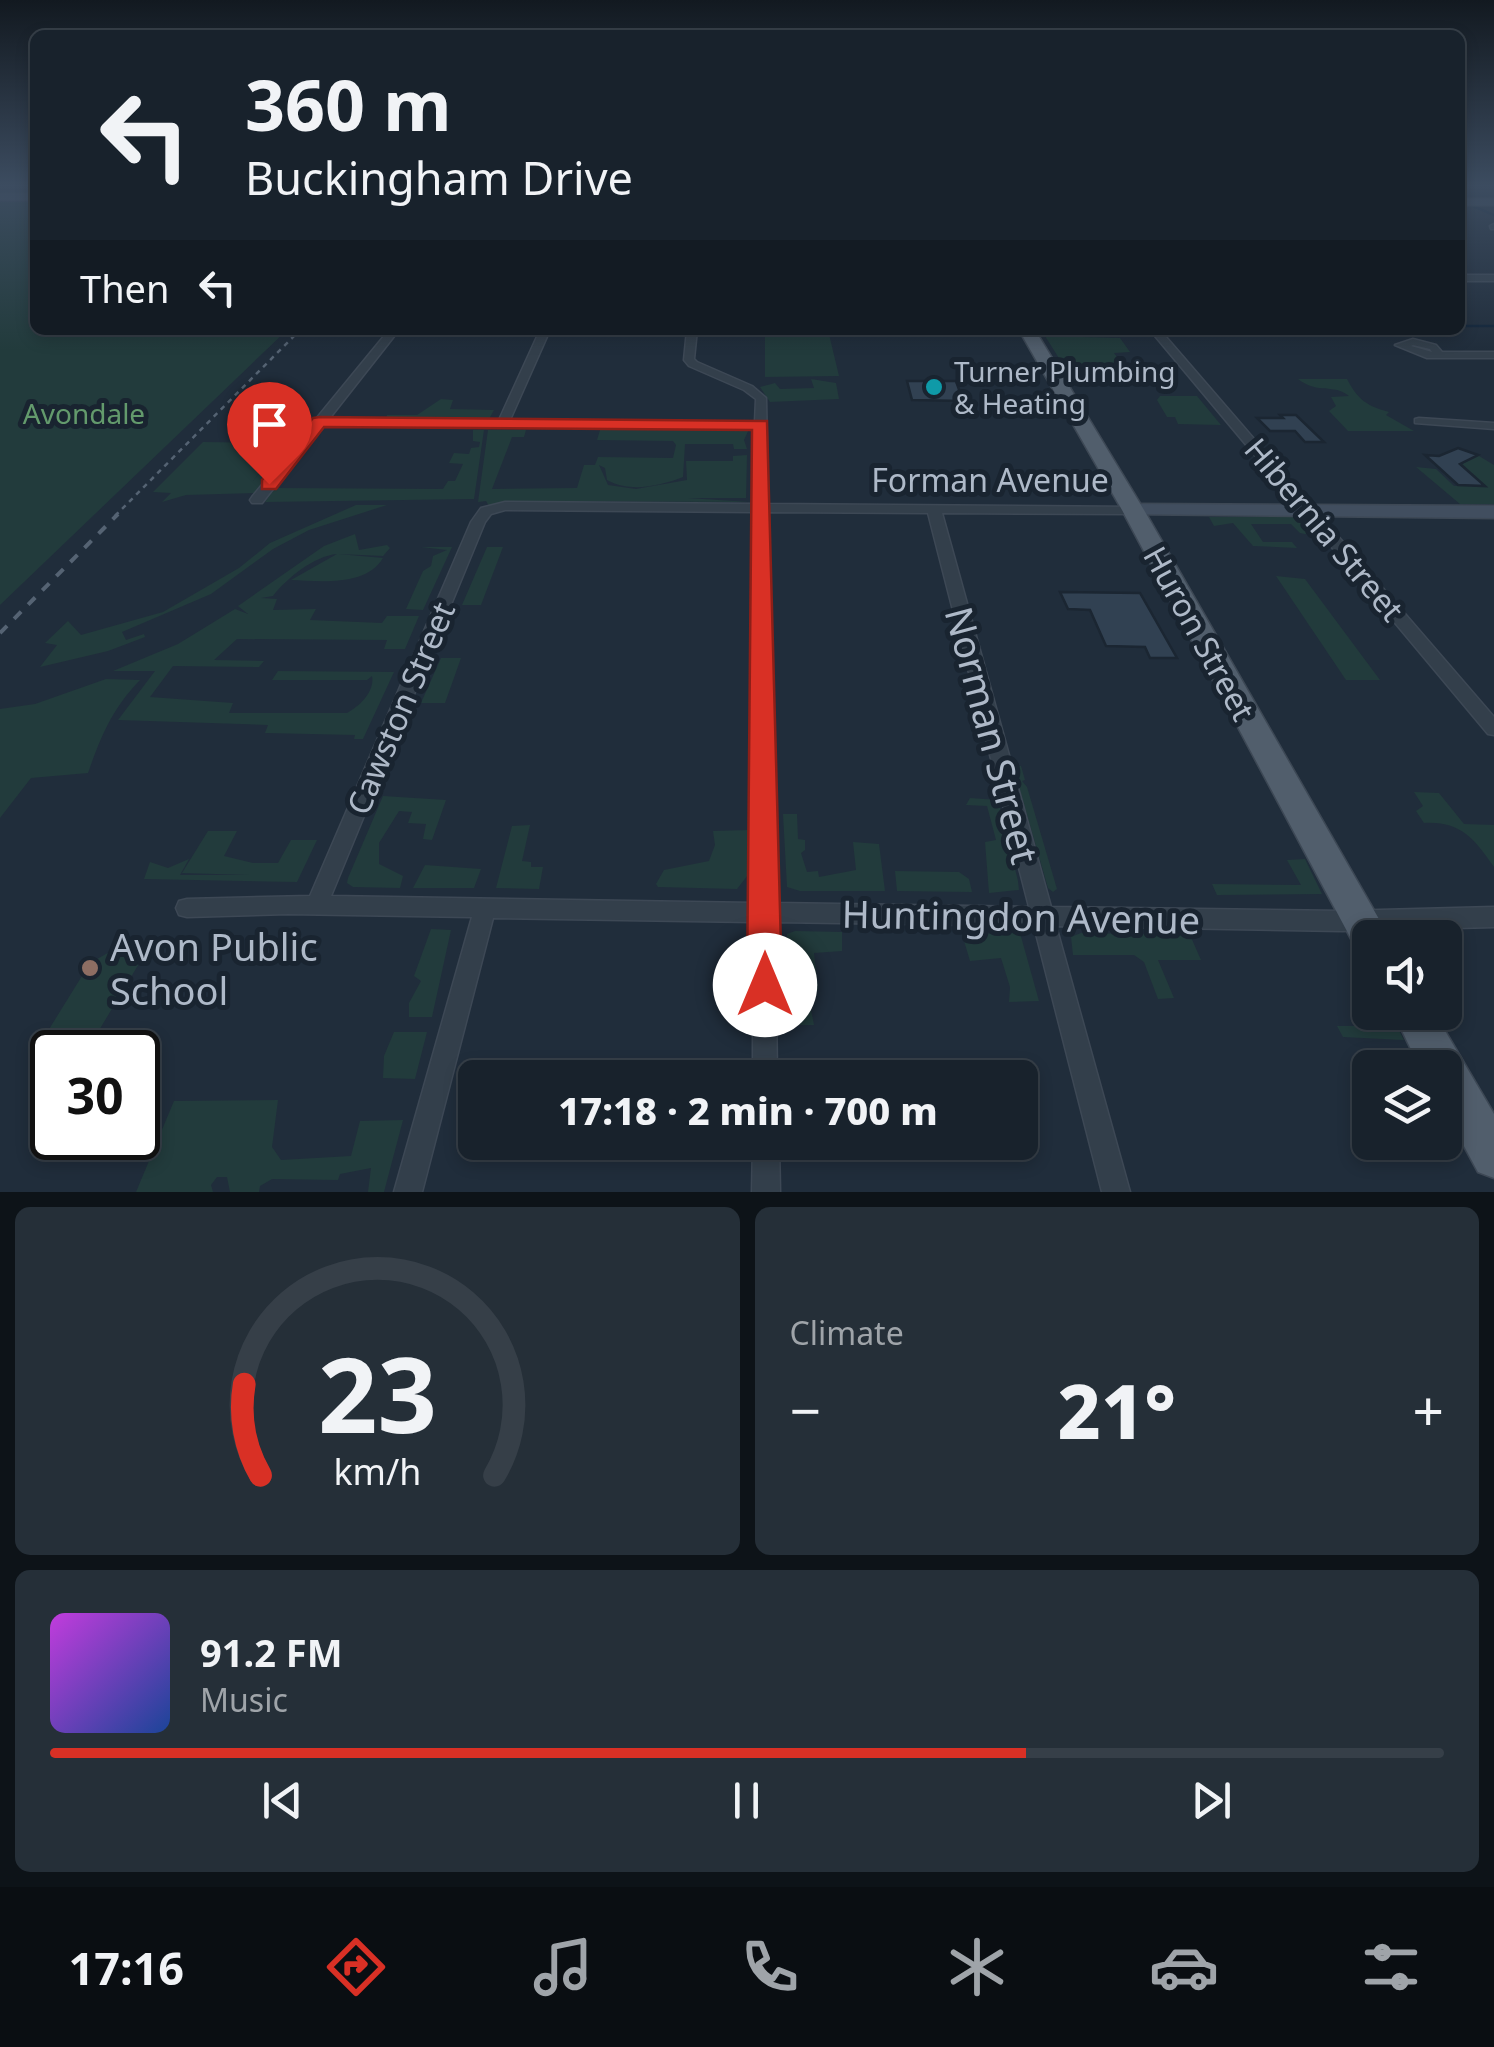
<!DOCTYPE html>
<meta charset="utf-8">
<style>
body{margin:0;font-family:"Noto Sans",sans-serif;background:#252f38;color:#f1f3f6;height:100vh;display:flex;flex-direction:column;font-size:38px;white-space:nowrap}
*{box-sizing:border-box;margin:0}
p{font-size:32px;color:#9fa4a9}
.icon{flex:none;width:55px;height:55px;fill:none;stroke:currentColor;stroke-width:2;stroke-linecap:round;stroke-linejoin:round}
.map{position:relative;height:1192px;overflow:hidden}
.panel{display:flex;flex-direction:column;gap:15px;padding:15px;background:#0d1318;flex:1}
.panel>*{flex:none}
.hud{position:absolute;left:30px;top:30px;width:1435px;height:305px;border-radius:15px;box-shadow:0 5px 15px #0003,0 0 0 2px #363f48;background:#18222c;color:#f1f3f6;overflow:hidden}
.tools{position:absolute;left:1352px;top:920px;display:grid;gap:20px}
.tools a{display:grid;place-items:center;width:110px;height:110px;border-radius:15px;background:#18222c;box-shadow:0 5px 15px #0003,0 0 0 2px #363f48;font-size:50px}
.speed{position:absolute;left:30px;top:1030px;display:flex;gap:20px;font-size:50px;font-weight:700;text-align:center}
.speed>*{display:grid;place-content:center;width:130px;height:130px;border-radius:50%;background:#18222c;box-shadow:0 5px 15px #0003,0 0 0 2px #363f48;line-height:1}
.speed .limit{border:5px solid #111;border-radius:15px;background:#fff;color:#111}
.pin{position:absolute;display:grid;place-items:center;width:85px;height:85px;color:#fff;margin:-102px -42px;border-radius:50% 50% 50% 0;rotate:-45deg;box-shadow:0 0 10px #0007}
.pin .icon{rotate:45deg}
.me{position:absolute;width:110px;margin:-55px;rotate:0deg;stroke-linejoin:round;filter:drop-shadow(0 0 8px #0008)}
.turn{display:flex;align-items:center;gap:35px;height:210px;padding:0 50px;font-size:45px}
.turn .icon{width:130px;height:130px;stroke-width:2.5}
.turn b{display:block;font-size:70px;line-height:85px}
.then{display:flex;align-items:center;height:95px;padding:0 50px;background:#0003;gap:20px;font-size:38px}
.big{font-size:75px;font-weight:800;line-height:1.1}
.panel .card{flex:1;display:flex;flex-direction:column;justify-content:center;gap:15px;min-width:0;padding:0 35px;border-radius:15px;background:#252f38}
.panel .dial{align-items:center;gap:0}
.dial svg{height:260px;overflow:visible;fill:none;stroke:#363f48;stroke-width:7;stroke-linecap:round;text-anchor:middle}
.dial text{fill:#f1f3f6;stroke:none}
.song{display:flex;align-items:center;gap:30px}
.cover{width:120px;height:120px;border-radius:15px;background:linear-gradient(135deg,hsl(290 70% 55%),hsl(220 70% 35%))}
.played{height:10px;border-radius:5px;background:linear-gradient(90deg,#d93025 70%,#363f48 70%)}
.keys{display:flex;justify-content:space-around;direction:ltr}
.heat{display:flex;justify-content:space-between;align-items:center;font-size:55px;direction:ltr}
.panel .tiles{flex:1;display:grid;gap:15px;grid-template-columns:1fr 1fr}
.card:last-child{grid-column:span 2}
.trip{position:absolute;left:458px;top:1060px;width:580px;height:100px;border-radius:15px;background:#18222c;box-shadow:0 5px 15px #0003,0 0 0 2px #363f48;font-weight:800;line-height:100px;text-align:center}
.tab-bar{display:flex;height:160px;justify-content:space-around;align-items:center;background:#0a0e12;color:#9fa4a9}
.tab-bar .icon{width:70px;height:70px}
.tab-bar .current{color:#d93025}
.tab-bar b{font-size:45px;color:#f1f3f6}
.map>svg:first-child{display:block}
.green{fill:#223b3c}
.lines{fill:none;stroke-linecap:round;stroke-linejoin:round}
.stream{stroke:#122539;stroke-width:2.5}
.building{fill:#314152;stroke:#1b2632;stroke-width:2.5}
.street-casing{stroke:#3d4855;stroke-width:3}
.secondary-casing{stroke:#3d4855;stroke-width:3}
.primary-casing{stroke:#3d4855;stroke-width:3}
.street{fill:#333f4b;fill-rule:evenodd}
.secondary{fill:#414e5f;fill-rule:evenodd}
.primary{fill:#515e6c;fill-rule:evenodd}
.rail-far1{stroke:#556373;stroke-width:2.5;stroke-dasharray:5 5;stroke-linecap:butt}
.rail{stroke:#556373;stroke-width:4;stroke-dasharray:10 10;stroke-linecap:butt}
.route{fill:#d93025;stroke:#8d1f18;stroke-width:2.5}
.culture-dot{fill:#0f9aa8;stroke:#192430;stroke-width:4}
.education-dot{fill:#8d6e63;stroke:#192430;stroke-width:4}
.labels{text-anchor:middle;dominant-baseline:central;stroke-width:10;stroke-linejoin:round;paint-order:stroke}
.far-poi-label{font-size:28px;fill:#aeb9c8;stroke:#192430;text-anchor:start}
.far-park-label{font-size:28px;fill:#639a6c;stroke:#192430}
.street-label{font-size:32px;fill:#aeb9c8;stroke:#192430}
.near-street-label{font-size:38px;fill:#aeb9c8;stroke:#192430}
.near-poi-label{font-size:38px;fill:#aeb9c8;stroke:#192430;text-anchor:start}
</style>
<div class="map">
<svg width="1494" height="1192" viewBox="0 0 1494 1192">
<rect width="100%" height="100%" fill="#202d3b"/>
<path class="green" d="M 0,202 L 35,202 L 35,330 L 287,330 L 0,605 Z
M 765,330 L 828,330 L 839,376 L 765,377 Z
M 1045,336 L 1120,338 L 1130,352 L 1114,353 L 1126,370 L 1067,371 Z
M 811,379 L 836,383 L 839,399 L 770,402 L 760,387 L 775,383 L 780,389 L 814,388 Z
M 1298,379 L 1347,379 C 1358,400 1367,406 1389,412 L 1386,415 L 1414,431 L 1348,431 L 1329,411 L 1336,406 L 1331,397 L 1349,396 C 1333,383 1319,395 1298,379 Z
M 1160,396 L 1197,396 L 1221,425 L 1178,424 L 1175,417 L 1167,417 L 1157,400 Z
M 441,399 L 453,400 L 450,409 L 494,410 L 489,419 L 484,419 L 386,418 L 387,415 L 417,415 Z
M 597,427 L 749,429 L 744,440 L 747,449 L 734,449 L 733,444 L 685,444 L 683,477 C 660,486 630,493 607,480 L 605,468 L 599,465 L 608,485 L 636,489 L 687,480 L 686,461 L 733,461 L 733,456 L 747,455 L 746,498 L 688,498 L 749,502 L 510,501 L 489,506 L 486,501 L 478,502 L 488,430 L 526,430 L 524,437 L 512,437 L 492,489 L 577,488 L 584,465 L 595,465 L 598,457 L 673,458 L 676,445 L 673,441 L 597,440 L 600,430 Z
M 473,430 L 484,430 L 474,499 L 265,502 L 275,488 L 443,489 L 448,481 L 455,481 L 463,464 L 449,463 L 454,453 L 469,454 L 471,448 L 479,447 L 480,442 L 473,441 Z
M 291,435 L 302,436 L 256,493 L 186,495 L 162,502 L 171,493 L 153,492 L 203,442 L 282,443 L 253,481 Z
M 1479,456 L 1494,465 L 1494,504 L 1460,504 L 1416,467 L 1436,469 L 1454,486 L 1485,485 L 1462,464 Z
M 356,505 L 387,505 L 309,530 L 273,549 L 211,594 L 122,632 L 126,640 L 144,634 L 145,637 L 108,651 L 40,667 L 57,645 L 45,643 L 68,621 L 81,635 L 163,612 L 239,568 L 270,543 Z
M 1209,517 L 1298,517 L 1315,536 L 1300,533 L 1291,524 L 1251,524 L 1263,542 L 1292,542 L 1297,548 L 1253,546 L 1233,523 L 1214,526 Z
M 355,534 L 359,550 L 387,545 L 390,548 L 383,556 L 338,554 L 383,558 C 366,587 319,581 291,580 L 337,554 C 314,556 287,578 273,596 L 261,598 L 277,599 L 273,610 L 316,609 L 310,620 L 382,623 L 387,616 L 419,616 L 405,649 L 384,649 L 387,640 L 237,639 L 214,660 L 264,661 L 259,667 L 173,666 L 150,697 L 233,703 L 229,713 L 347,713 C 360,706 375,691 372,676 L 367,680 L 272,680 L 278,671 L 394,672 L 363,739 L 354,739 L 355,735 L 265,733 L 268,725 L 118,720 L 155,671 L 113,671 L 178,644 L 235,609 L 248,614 L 238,606 L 324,546 Z
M 421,547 L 452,547 L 423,610 L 406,609 L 423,571 L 431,566 L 433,556 L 447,550 Z
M 487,547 L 503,547 L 481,605 L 462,605 Z
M 1276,576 L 1305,579 L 1380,680 L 1346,680 Z
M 441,658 L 461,658 L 445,703 L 421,703 Z
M 106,679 L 140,680 C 112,709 101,736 88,773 L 31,778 L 0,818 L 0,709 L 35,704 Z
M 1013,766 L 1021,766 L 1025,780 L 1022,781 L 1027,787 L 1057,889 L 1053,892 L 1048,888 Z
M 1414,792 L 1439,793 L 1464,824 L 1494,825 L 1494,867 C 1474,838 1460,821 1424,823 L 1416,811 L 1423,806 Z
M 383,796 L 446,800 L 432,840 L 423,839 L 426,824 L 408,823 L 412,812 L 399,811 L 379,843 L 379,864 L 403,876 L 400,888 L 353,887 L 347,883 L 348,878 Z
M 970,798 L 998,800 L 1018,881 L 1019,890 L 989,893 L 985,842 L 996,840 L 987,806 L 966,805 Z
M 797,814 L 798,839 L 805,840 L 805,850 L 801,853 L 807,872 L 818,871 L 819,877 L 856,870 L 853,842 L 879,844 L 885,891 L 800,891 L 787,887 L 783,814 Z
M 530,825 L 522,861 L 531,862 L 531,867 L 543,867 L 539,889 L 496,888 L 512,826 Z
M 749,830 L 748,875 L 737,889 L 658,887 L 656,884 L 664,870 L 709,861 L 715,845 L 713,831 Z
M 208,831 L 237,831 L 224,856 L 253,863 L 278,863 L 291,840 L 317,840 L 297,882 L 144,879 L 150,862 L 168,868 L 189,859 L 180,875 L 249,875 L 182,873 Z
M 1305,859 L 1322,894 L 1217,895 L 1212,884 L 1301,885 L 1287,860 Z
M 425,865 L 481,869 L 474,888 L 413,888 Z
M 895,871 L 959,872 L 969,879 L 972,892 L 897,891 Z
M 431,929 L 451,930 L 432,1017 L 409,1017 L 409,1003 L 421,981 L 414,976 Z
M 795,931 L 842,932 L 842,951 L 814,953 L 818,989 L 810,1005 L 814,1025 L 787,1025 L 787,934 Z
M 1020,933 L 1039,1001 L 1009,1002 L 1010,987 L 1001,958 L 970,961 L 962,934 Z
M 1081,933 L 1190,935 L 1201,960 L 1158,960 L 1174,998 L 1158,999 L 1144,962 L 1134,955 L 1073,955 L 1071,937 Z
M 113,950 L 143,957 L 86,1052 L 52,1052 L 52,1073 L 39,1073 L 30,1060 L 90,963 Z
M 1351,1001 L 1370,1002 L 1370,1012 L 1390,1013 L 1404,1040 L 1343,1037 L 1337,1026 L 1363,1026 Z
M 394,1032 L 427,1032 L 415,1079 L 383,1078 L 384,1056 Z
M 278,1100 L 272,1147 L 281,1160 L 351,1156 L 360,1121 L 403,1120 L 384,1192 L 368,1192 L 371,1168 L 340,1174 L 338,1180 L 272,1179 L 260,1186 L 259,1192 L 230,1192 L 227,1177 L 217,1177 L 211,1185 L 213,1192 L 136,1192 L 174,1101 Z"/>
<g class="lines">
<path class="stream" d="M 1473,206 L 1494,215
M 1460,326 L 1494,326"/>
</g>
<path class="building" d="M 907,381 L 956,381 L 963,401 L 912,400 Z
M 1280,415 L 1296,415 L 1324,442 L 1305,442 L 1295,431 L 1270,431 L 1257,418 L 1283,418 Z
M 1458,448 L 1478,455 L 1460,464 L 1485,486 L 1458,485 L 1425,455 L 1439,456 Z
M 1060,592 L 1140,593 L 1177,658 L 1150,658 L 1145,647 L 1106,646 L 1090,610 L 1068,609 Z"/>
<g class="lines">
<defs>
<path id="street" d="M 1494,224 L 1494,229 L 1491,229 L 1490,226 Z
M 1460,275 L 1494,275 L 1494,281 L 1460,281 Z
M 389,330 L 399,330 L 329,419 L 499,420 L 540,330 L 550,330 L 510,420 L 755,422 L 756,399 L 744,390 L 689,366 L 684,360 L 687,330 L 697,330 L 694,359 L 697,362 L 752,386 L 766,398 L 768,504 L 1138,507 L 1140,510 L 1133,514 L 942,513 L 1051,907 L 1342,911 L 1494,907 L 1494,927 L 1342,931 L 1056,926 L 1130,1192 L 1102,1192 L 1034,926 L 775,922 L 777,1078 L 753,1078 L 753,922 L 493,918 L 422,1192 L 394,1192 L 472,917 L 288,914 L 187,917 L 179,915 L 176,908 L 179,901 L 187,899 L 310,896 L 471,522 L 481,508 L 505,502 L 755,504 L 755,428 L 323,425 L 262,503 L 252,503 L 250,500 L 252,497 ZM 505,510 L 755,512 L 753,903 L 331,896 L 485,522 L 491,514 ZM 768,512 L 928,513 L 1029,907 L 775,903 Z
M 1150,330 L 1160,330 L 1494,717 L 1494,735 L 1488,734 Z
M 1413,339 L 1436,345 L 1442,352 L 1494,352 L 1494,358 L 1427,358 L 1395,345 ZM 1413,345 L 1430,349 L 1432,352 L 1411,346 Z
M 1419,418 L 1494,423 L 1494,429 L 1415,423 L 1415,419 Z
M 753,1142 L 779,1142 L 780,1192 L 752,1192 Z"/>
<path id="secondary" d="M 0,194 L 35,194 L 35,200 L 0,200 Z
M 1460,199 L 1494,199 L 1494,205 L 1460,205 Z
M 1133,504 L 1494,506 L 1494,518 L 1126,514 L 1123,510 L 1126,506 Z"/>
<path id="primary" d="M 1019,330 L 1035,330 L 1144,510 L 1383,926 L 1388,938 L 1370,938 L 1370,955 L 1357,950 L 1122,510 Z
M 1393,1012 L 1434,1012 L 1494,1114 L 1494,1178 L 1478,1172 L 1445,1111 L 1445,1068 L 1420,1068 Z"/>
</defs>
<use href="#street" class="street-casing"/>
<use href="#secondary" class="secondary-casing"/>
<use href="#primary" class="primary-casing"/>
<use href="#street" class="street"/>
<use href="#secondary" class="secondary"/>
<use href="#primary" class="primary"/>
<path class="rail-far1" d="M 115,516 L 300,330"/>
<path class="rail" d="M 0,633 L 118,514"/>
</g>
<linearGradient id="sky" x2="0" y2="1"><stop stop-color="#121920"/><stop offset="0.53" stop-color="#3c4c60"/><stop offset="1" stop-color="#3c4c60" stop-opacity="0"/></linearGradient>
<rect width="1494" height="350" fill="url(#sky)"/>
<path class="route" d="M 320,417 L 767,421 L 782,985 L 777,997 L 765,1001 L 752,997 L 747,985 L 752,430 L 324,427 L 276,489 L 262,489 L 262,480 L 313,418 Z"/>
<circle class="culture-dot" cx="934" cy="387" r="10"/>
<circle class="education-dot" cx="90" cy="968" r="10"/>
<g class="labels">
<g class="far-poi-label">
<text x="954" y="371">Turner Plumbing<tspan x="954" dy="32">&amp; Heating</tspan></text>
</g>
<g class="far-park-label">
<text x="84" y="413">Avondale</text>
</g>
<g class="street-label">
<text x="990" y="479">Forman Avenue</text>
<text transform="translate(1325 529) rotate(50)">Hibernia Street</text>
<text transform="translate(1200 633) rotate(61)">Huron Street</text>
<text transform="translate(400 708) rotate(-67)">Cawston Street</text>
</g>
<g class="near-street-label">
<text transform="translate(993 735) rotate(75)">Norman Street</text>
<text transform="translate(1021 916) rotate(1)">Huntingdon Avenue</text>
</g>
<g class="near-poi-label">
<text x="110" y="946">Avon Public<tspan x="110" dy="44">School</tspan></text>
</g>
</g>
</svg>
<div class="tools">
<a><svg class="icon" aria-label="sound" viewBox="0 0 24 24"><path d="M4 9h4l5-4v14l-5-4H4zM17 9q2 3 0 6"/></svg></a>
<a><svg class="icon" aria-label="layers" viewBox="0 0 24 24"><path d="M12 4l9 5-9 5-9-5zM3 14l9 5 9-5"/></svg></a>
</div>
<div class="speed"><div class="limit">30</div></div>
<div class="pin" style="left:269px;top:484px;background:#d93025"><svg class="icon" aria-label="arrive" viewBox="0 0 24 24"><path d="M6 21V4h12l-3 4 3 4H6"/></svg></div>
<svg class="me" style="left:765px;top:985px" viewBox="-20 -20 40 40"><circle r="19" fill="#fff"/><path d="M0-13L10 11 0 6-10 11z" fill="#d93025"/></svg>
<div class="trip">17:18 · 2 min · 700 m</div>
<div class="hud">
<div class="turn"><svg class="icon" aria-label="left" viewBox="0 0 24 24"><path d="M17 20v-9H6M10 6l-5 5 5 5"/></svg><div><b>360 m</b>Buckingham Drive</div></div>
<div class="then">Then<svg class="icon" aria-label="left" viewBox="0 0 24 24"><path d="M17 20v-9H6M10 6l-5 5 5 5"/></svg></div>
</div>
</div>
<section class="panel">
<div class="tiles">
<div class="card dial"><svg viewBox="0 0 100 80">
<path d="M14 69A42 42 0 1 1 86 69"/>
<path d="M14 69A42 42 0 0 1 9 41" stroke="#d93025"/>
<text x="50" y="56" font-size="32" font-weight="700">23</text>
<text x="50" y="72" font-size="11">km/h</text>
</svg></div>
<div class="card"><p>Climate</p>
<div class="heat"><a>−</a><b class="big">21°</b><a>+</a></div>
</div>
<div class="card">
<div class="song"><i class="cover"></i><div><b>91.2 FM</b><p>Music</p></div></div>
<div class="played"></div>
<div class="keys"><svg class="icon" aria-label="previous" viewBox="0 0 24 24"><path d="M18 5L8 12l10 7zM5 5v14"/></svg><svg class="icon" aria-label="pause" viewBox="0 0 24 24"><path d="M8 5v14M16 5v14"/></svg><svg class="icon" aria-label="next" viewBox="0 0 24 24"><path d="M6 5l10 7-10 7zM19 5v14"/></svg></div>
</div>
</div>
</section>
<nav class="tab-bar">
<b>17:16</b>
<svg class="icon current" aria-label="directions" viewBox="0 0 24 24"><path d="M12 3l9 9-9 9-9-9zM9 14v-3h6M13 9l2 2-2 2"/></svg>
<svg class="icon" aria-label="music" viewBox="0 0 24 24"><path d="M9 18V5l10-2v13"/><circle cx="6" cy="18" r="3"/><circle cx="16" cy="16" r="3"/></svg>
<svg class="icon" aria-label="phone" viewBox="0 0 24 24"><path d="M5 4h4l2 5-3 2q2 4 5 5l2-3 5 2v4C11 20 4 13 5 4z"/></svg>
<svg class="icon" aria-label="climate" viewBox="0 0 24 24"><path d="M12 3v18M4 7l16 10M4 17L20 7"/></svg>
<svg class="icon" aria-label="car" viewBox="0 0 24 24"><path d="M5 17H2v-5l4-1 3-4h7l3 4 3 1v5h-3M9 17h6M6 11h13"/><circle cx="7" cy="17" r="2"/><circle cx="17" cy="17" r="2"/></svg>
<svg class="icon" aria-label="filters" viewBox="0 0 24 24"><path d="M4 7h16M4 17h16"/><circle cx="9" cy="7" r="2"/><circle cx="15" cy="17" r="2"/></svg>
</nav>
